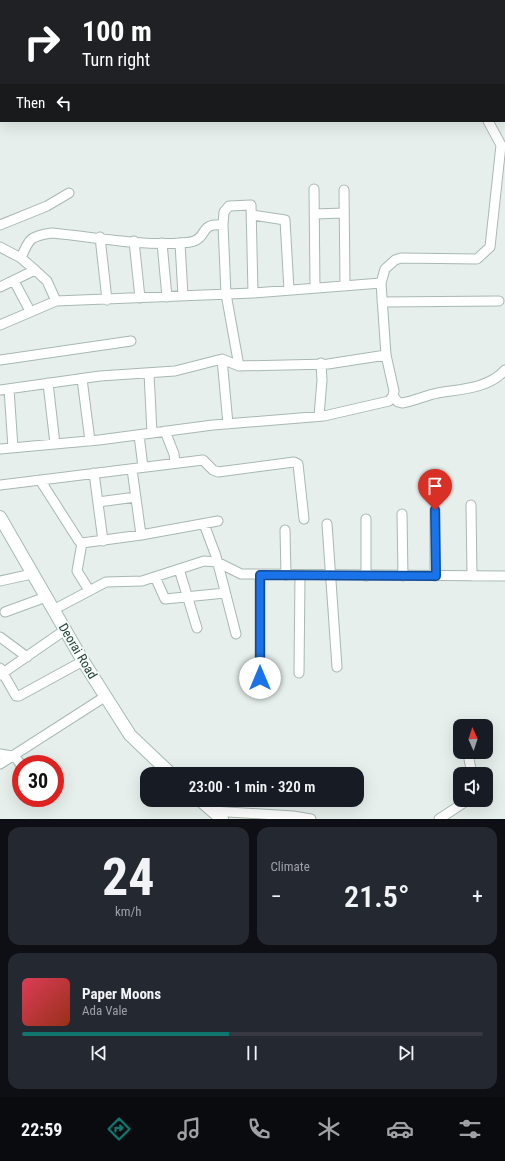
<!DOCTYPE html>
<meta charset="utf-8">
<style>
body{margin:0;font-family:"Roboto Condensed",sans-serif;background:#242831;color:#f1f3f6;height:100vh;display:flex;flex-direction:column;font-size:15px;white-space:nowrap}
*{box-sizing:border-box;margin:0}
p{font-size:13px;color:#9ea1a6}
.icon{flex:none;width:22px;height:22px;fill:none;stroke:currentColor;stroke-width:2;stroke-linecap:round;stroke-linejoin:round}
.map{position:relative;height:819px;overflow:hidden}
.sheet{display:flex;flex-direction:column;gap:8px;padding:8px;background:#0d0f14;flex:1}
.sheet>*{flex:none}
.banner{position:absolute;left:0px;top:0px;width:505px;height:122px;box-shadow:0 4px 16px #0002;background:#202124;color:#fff;overflow:hidden}
.needle{width:26px;rotate:357deg}
.controls{position:absolute;left:453px;top:719px;display:grid;gap:8px}
.controls a{display:grid;place-items:center;width:40px;height:40px;border-radius:8px;background:#171b24;box-shadow:0 4px 16px #0002;font-size:20px}
.speed{position:absolute;left:12px;top:755px;display:flex;gap:8px;font-size:20px;font-weight:700;text-align:center}
.speed>*{display:grid;place-content:center;width:52px;height:52px;border-radius:50%;background:#171b24;box-shadow:0 4px 16px #0002;line-height:1}
.speed .limit{border:6px solid #d22;background:#fff;color:#111}
.pin{position:absolute;display:grid;place-items:center;width:34px;height:34px;color:#fff;margin:-41px -17px;border-radius:50% 50% 50% 0;rotate:-45deg;box-shadow:0 0 4px #0007}
.pin .icon{rotate:45deg}
.me{position:absolute;width:44px;margin:-22px;rotate:0deg;stroke-linejoin:round;filter:drop-shadow(0 0 3px #0008)}
.turn{display:flex;align-items:center;gap:14px;height:84px;padding:0 16px;font-size:18px}
.turn .icon{width:52px;height:52px;stroke-width:2.5}
.turn b{display:block;font-size:28px;line-height:34px}
.then{display:flex;align-items:center;height:38px;padding:0 16px;background:#0003;gap:8px;font-size:15px}
.big{font-size:30px;font-weight:600;line-height:1.1}
.sheet .tile{flex:1;display:flex;flex-direction:column;justify-content:center;gap:6px;min-width:0;padding:0 14px;border-radius:12px;background:#242831}
.sheet .dial{align-items:center;gap:0}
.dial b{font-size:52px;line-height:1}
.song{display:flex;align-items:center;gap:12px}
.cover{width:48px;height:48px;border-radius:6px;background:linear-gradient(135deg,hsl(350 70% 55%),hsl(10 70% 35%))}
.played{height:4px;border-radius:2px;background:linear-gradient(90deg,#0f766e 45%,#363941 45%)}
.keys{display:flex;justify-content:space-around;direction:ltr}
.heat{display:flex;justify-content:space-between;align-items:center;font-size:22px;direction:ltr}
.sheet .tiles{flex:1;display:grid;gap:8px;grid-template-columns:1fr 1fr}
.tile:last-child{grid-column:span 2}
.trip{position:absolute;left:140px;top:767px;width:224px;height:40px;border-radius:12px;background:#171b24;box-shadow:0 4px 16px #0002;font-weight:600;line-height:40px;text-align:center}
.menu{display:flex;height:64px;justify-content:space-around;align-items:center;background:#090b0e;color:#9ea1a6}
.menu .icon{width:28px;height:28px}
.menu .on{color:#0f766e}
.menu b{font-size:18px;color:#f1f3f6}
.map>svg:first-child{display:block}
.lines{fill:none;stroke-linecap:round;stroke-linejoin:round}
.street-casing{stroke:#a8b8b2;stroke-width:11}
.secondary-casing{stroke:#a4bbb3;stroke-width:14}
.street{stroke:#fff;stroke-width:9}
.secondary{stroke:#fff;stroke-width:12}
.route-casing{stroke:#114b97;stroke-width:10}
.route{stroke:#1a73e8;stroke-width:7}
.labels{text-anchor:middle;dominant-baseline:central;stroke-width:3.5;stroke-linejoin:round;paint-order:stroke}
.street-label{font-size:13px;fill:#24423a;stroke:#f7fbf9}
</style>
<div class="map">
<svg width="505" height="819" viewBox="0 0 505 819">
<rect width="100%" height="100%" fill="#e6efeb"/>
<g class="lines">
<defs>
<path id="street" d="M 309,1 L 309,0
M 402,1 L 402,0
M 465,1 L 465,0
M 488,1 L 488,0
M 314,189 L 315,288
M 344,190 L 345,286
M 315,214 L 344,213
M 252,215 L 285,220 L 289,290
M 0,225 L 47,206 L 69,193
M 223,225 L 224,212 L 229,206 L 251,205 L 253,293
M 100,237 L 107,300
M 134,241 L 140,298
M 162,243 L 167,297
M 180,243 L 183,296
M 0,247 L 21,258 C 29,238 31,236 52,233 C 94,237 140,246 181,243 C 185,242 190,243 194,241 C 208,236 199,223 223,225 L 226,294 L 239,366
M 21,258 L 35,270
M 14,281 L 30,311
M 0,287 L 35,270 L 47,281 L 56,301 L 253,293 L 381,283
M 382,302 L 499,301
M 0,325 L 56,301
M 222,359 L 228,424
M 0,360 L 131,341
M 149,373 L 152,433
M 82,379 L 90,441
M 48,383 L 55,444
M 9,389 L 13,448
M 0,390 L 100,376 L 175,371 L 222,359 L 239,366 L 328,364 L 386,355
M 393,396 L 398,402 L 402,403 C 415,401 426,395 438,393 C 461,389 488,389 505,370
M 319,416 L 322,380 L 321,363
M 165,431 L 174,454 L 175,463
M 139,435 L 143,467
M 0,449 L 99,440 L 213,425 L 324,416 L 389,401 L 393,396 L 394,391 L 386,355 L 381,283 L 385,269 L 395,260 L 401,258 L 477,259 L 490,247 L 501,145 L 488,121
M 132,469 L 141,535
M 94,473 L 103,541
M 40,480 L 79,541 L 82,543 L 141,535 L 218,521
M 0,485 L 203,460 L 213,470 L 218,472 L 294,462 L 298,464 L 304,519
M 98,502 L 136,497
M 471,505 L 472,576
M 435,510 L 435,576
M 402,514 L 403,576
M 366,519 L 366,576
M 204,524 L 216,556 L 236,634
M 327,524 L 337,667
M 285,530 L 286,575
M 82,543 L 77,571 L 89,590
M 179,569 L 197,628
M 155,577 L 165,599 L 225,593
M 0,581 L 32,574
M 53,610 L 106,582 L 142,581 L 204,561 L 217,562 L 241,574 L 505,576
M 5,612 L 46,597
M 0,637 L 27,657
M 0,668 L 16,696 L 19,696 L 83,661
M 299,673 L 300,576
M 0,675 L 65,630
M 260,678 L 260,575
M 0,754 L 12,756
M 14,755 L 21,765
M 469,759 L 472,774
M 0,764 L 106,696
M 212,811 L 293,816 L 311,819
M 439,819 L 468,800"/>
<path id="secondary" d="M 0,517 L 83,661 L 130,735 L 171,774
M 200,800 L 222,819"/>
</defs>
<use href="#street" class="street-casing"/>
<use href="#secondary" class="secondary-casing"/>
<use href="#street" class="street"/>
<use href="#secondary" class="secondary"/>
</g>
<g class="lines">
<defs>
<path id="route" d="M 260,678 L 260,575 L 436,576 L 435,510"/>
</defs>
<use href="#route" class="route-casing"/>
<use href="#route" class="route"/>
</g>
<g class="labels">
<g class="street-label">
<text transform="translate(78 651) rotate(59)">Deorai Road</text>
</g>
</g>
</svg>
<div class="controls">
<a><svg class="needle" viewBox="-14 -14 28 28"><path d="M0-13l5 13h-10z" fill="#e53935"/><path d="M0 13l5-13h-10z" fill="#9ea1a6"/></svg></a>
<a><svg class="icon" aria-label="sound" viewBox="0 0 24 24"><path d="M4 9h4l5-4v14l-5-4H4zM17 9q2 3 0 6"/></svg></a>
</div>
<div class="speed"><div class="limit">30</div></div>
<div class="pin" style="left:435px;top:510px;background:#d93025"><svg class="icon" aria-label="arrive" viewBox="0 0 24 24"><path d="M6 21V4h12l-3 4 3 4H6"/></svg></div>
<svg class="me" style="left:260px;top:678px" viewBox="-20 -20 40 40"><circle r="19" fill="#fff"/><path d="M0-13L10 11 0 6-10 11z" fill="#1a73e8"/></svg>
<div class="trip">23:00 · 1 min · 320 m</div>
<div class="banner">
<div class="turn"><svg class="icon" aria-label="right" viewBox="0 0 24 24"><path d="M7 20v-9h11M14 6l5 5-5 5"/></svg><div><b>100 m</b>Turn right</div></div>
<div class="then">Then<svg class="icon" aria-label="left" viewBox="0 0 24 24"><path d="M17 20v-9H6M10 6l-5 5 5 5"/></svg></div>
</div>
</div>
<section class="sheet">
<div class="tiles">
<div class="tile dial"><b>24</b><p>km/h</p></div>
<div class="tile"><p>Climate</p>
<div class="heat"><a>−</a><b class="big">21.5°</b><a>+</a></div>
</div>
<div class="tile">
<div class="song"><i class="cover"></i><div><b>Paper Moons</b><p>Ada Vale</p></div></div>
<div class="played"></div>
<div class="keys"><svg class="icon" aria-label="previous" viewBox="0 0 24 24"><path d="M18 5L8 12l10 7zM5 5v14"/></svg><svg class="icon" aria-label="pause" viewBox="0 0 24 24"><path d="M8 5v14M16 5v14"/></svg><svg class="icon" aria-label="next" viewBox="0 0 24 24"><path d="M6 5l10 7-10 7zM19 5v14"/></svg></div>
</div>
</div>
</section>
<nav class="menu">
<b>22:59</b>
<svg class="icon on" aria-label="directions" viewBox="0 0 24 24"><path d="M12 3l9 9-9 9-9-9zM9 14v-3h6M13 9l2 2-2 2"/></svg>
<svg class="icon" aria-label="music" viewBox="0 0 24 24"><path d="M9 18V5l10-2v13"/><circle cx="6" cy="18" r="3"/><circle cx="16" cy="16" r="3"/></svg>
<svg class="icon" aria-label="phone" viewBox="0 0 24 24"><path d="M5 4h4l2 5-3 2q2 4 5 5l2-3 5 2v4C11 20 4 13 5 4z"/></svg>
<svg class="icon" aria-label="climate" viewBox="0 0 24 24"><path d="M12 3v18M4 7l16 10M4 17L20 7"/></svg>
<svg class="icon" aria-label="car" viewBox="0 0 24 24"><path d="M5 17H2v-5l4-1 3-4h7l3 4 3 1v5h-3M9 17h6M6 11h13"/><circle cx="7" cy="17" r="2"/><circle cx="17" cy="17" r="2"/></svg>
<svg class="icon" aria-label="filters" viewBox="0 0 24 24"><path d="M4 7h16M4 17h16"/><circle cx="9" cy="7" r="2"/><circle cx="15" cy="17" r="2"/></svg>
</nav>
